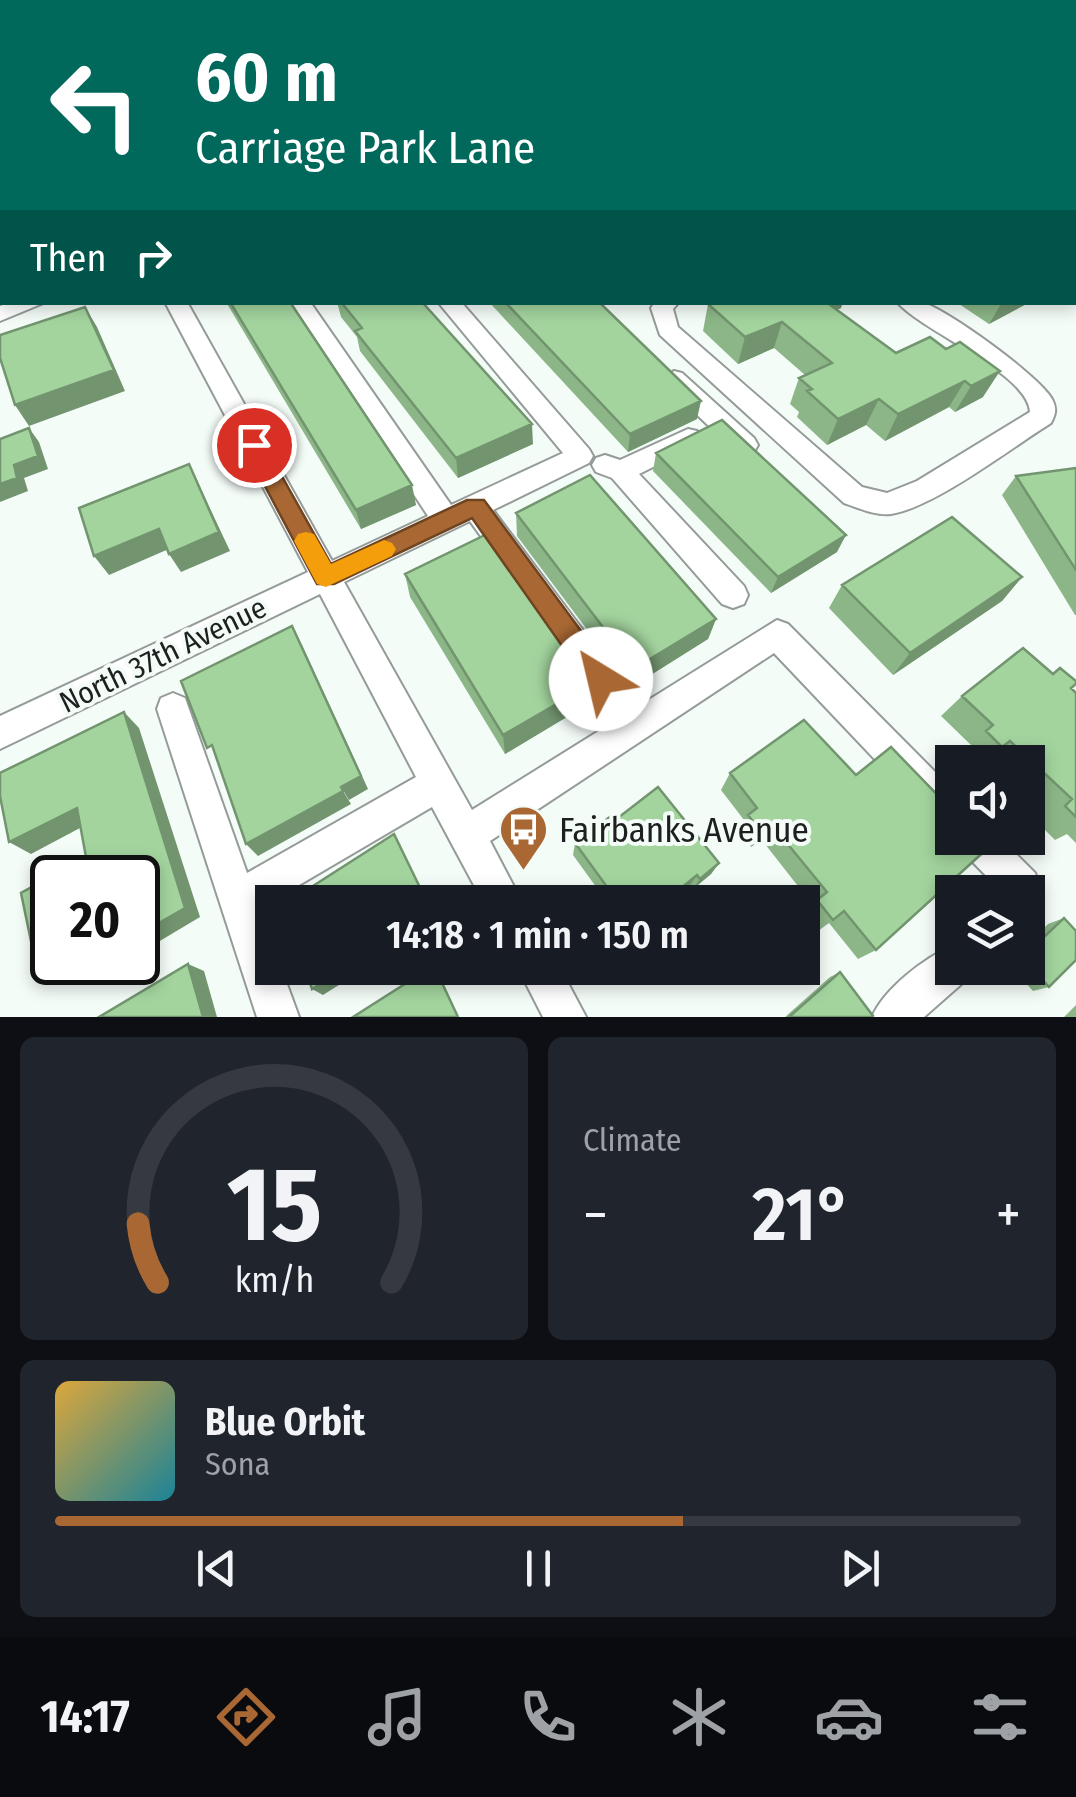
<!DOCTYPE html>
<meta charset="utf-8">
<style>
body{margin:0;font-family:"Fira Sans Condensed",sans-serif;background:#20242c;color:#f1f3f6;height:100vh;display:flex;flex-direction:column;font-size:38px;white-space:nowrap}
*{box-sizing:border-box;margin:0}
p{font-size:32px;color:#9ea1a6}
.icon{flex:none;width:55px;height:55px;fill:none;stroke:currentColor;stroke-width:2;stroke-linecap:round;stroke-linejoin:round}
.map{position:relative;height:1017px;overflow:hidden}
.details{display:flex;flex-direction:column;gap:20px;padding:20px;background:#0d0f14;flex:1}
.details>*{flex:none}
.banner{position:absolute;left:0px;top:0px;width:1078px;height:305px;box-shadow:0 5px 15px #0003;background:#00695c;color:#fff;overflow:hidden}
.buttons{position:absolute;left:935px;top:745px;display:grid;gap:20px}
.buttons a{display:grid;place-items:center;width:110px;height:110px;border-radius:0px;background:#171b24;box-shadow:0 5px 15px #0003;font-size:50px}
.speed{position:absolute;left:30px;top:855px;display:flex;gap:20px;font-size:50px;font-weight:700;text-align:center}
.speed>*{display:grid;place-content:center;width:130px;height:130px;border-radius:50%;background:#171b24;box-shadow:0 5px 15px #0003;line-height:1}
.speed .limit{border:5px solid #111;border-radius:15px;background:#fff;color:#111}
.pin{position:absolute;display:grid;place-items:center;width:85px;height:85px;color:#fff;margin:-42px;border:5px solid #fff;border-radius:50%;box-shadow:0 2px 10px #0007}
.me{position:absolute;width:110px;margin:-55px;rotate:324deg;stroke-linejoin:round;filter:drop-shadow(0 0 8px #0008)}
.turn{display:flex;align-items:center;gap:35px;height:210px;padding:0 30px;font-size:45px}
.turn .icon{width:130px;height:130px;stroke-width:2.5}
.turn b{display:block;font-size:70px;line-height:85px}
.then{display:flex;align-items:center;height:95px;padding:0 30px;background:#0003;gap:20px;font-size:38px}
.big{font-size:75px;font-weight:600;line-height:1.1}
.details .widget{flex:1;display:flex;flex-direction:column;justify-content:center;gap:15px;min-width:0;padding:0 35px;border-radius:15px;background:#20242c}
.details .dial{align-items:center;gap:0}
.dial svg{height:260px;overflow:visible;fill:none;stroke:#363941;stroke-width:7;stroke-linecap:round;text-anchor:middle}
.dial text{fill:#f1f3f6;stroke:none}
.song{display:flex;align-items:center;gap:30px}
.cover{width:120px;height:120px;border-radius:15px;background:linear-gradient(135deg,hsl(40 70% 55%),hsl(190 70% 35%))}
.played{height:10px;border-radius:5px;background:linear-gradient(90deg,#a96833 65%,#363941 65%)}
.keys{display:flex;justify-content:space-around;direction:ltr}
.heat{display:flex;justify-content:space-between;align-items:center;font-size:55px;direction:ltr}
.details .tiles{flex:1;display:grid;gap:20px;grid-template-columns:1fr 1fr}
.widget:last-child{grid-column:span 2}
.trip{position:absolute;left:255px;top:885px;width:565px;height:100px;border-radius:0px;background:#171b24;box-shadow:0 5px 15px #0003;font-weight:600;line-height:100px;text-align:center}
.dock{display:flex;height:160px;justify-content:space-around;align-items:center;background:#090b0e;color:#9ea1a6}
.dock .icon{width:70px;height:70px}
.dock .active{color:#a96833}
.dock b{font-size:45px;color:#f1f3f6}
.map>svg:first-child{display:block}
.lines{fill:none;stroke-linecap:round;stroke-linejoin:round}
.stream{stroke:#5fbcc8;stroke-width:4}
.minor-casing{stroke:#949b98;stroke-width:4}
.major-casing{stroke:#549d94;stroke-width:40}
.minor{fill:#fff;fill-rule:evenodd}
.major{stroke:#aaece5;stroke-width:35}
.wall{fill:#8cb688}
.shaded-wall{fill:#72946f}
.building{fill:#a3d49e;stroke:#72946f;stroke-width:2.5}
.route{fill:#a96833;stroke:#6e4421;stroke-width:2.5}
.slow{fill:#f59e0b}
.labels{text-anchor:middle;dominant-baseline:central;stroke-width:8;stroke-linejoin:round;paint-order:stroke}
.street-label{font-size:30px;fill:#1d201e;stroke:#f4fcf8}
.near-poi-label{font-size:35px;fill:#1d201e;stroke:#f4fcf8;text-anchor:start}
</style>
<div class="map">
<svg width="1076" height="1017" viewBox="0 0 1076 1017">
<rect width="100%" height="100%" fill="#f4fcf8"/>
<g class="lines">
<path class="stream" d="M 93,2 L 98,0"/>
<defs>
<path id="minor" d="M 449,0 L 464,0 L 466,2 L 451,2 Z
M 739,0 L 756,0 L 758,2 L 741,2 Z
M 1076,69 L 1076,79 L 1075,80 L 1075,70 Z
M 1075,158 L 1076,158 L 1076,168 L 1075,168 Z
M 11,302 L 46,302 L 0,321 L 0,306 Z
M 165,302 L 187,302 L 332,561 L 428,516 L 288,302 L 310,302 L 451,505 L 563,453 L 438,302 L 461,302 L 589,449 L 593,456 L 589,463 L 493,510 L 612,669 L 617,679 L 612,689 L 601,694 L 590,689 L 470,521 L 344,582 L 472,810 L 777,620 L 788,624 L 952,789 L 952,832 L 939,827 L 774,653 L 490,841 L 522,902 L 483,902 L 432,807 L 260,908 L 272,943 L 272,968 L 281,968 L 299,1017 L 257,1017 L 157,709 L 161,698 L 173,693 L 185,698 L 247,873 L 416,777 L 320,594 L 0,749 L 0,716 L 308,572 Z
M 679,302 L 673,309 L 678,327 L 862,487 L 887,493 L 917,481 L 1030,412 C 1028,373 923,332 897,302 C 905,302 914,301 921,302 C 944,307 1044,379 1053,401 C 1057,410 1055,415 1051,423 C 1011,448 935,507 891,514 C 877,516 858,508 844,503 L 660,335 L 651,308 L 655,302 Z
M 674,371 L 682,373 L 754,438 L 758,445 L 754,452 L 736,452 L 666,385 L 662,379 Z
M 688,429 L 697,431 L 701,438 L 697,445 L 639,474 L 744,586 L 748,595 L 744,604 L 733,608 L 722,604 L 612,478 L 596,472 L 592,465 L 596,458 L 605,455 L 620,460 Z
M 957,838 L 1000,838 L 1035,873 L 1042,892 L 1036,905 L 1028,909 L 1028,892 L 1002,892 L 962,851 Z
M 952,946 L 952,968 L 971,968 L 966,980 L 924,1017 L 872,1017 C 884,989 924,958 952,946 Z
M 518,968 L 560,968 L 586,1017 L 543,1017 Z"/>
<path id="major" d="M 507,2 L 525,0
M 0,118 L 2,117"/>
</defs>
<use href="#minor" class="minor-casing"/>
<use href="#major" class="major-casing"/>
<use href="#minor" class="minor"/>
<use href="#major" class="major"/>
</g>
<path class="wall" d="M 2,198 L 2,258 L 0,258 L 0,203 Z
M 226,302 L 290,302 L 416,505 L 361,529 Z
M 337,302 L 422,302 L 533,444 L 458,478 L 360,351 L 357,337 L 341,317 Z
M 489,302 L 599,302 L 697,419 L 628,452 Z
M 956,302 L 1030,302 L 989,324 Z
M 708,304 L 841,308 L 837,310 L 896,353 L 930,337 L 983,397 L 955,412 L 949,407 L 885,441 L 866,425 L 827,445 L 797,417 L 799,412 L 790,404 L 799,378 L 805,375 L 774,348 L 738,364 L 703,331 Z
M 656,453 L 837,552 L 771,593 L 653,471 Z
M 1076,468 L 1076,615 L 1075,615 L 1002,495 L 1016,476 Z
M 516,513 L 716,619 L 708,639 L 630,688 L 626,682 L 617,687 L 619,675 L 615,667 L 517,536 Z
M 405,574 L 603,677 L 600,697 L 505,754 L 410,597 Z
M 1022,577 L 1002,601 L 893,675 L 829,608 L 842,585 Z
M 1071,688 L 1076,693 L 1076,843 L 1067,834 L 1055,840 L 1038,823 L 1045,816 L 1028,799 L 1028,762 L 990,762 L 987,759 L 983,762 L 975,762 L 964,751 L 971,745 L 941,716 L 962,696 Z
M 730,773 L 876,950 L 858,959 L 829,923 L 818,931 L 802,912 L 812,904 L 761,839 L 751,847 L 738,830 L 744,820 L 721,790 Z
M 614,821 L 719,863 L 711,874 L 693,889 L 690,885 L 670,902 L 607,902 L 573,855 L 575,843 Z
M 1064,918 L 1049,987 L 1033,991 L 1012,968 L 1028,968 L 1028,944 L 1048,924 Z
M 840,972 L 872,1017 L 785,1017 L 830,977 Z
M 1076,1005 L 1076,1017 L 1064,1017 Z"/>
<path class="shaded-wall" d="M 214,0 L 269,0 L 270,2 L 207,2 Z
M 699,0 L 726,0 L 726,2 L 689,2 Z
M 815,302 L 843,302 L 841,308 L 808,322 Z
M 1003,302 L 1030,302 L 989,324 L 1001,304 Z
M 85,307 L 97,327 L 125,391 L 29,426 L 15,405 Z
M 782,322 L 774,348 L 738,364 L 745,337 Z
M 1000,371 L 983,397 L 955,412 L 971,386 Z
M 965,381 L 949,407 L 885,441 L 898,414 Z
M 879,399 L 866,425 L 827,445 L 838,419 Z
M 701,401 L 697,419 L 628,452 L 630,434 Z
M 532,424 L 533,444 L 458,478 L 456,458 Z
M 29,428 L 39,442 L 48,469 L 24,478 L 28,491 L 0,502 L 0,484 L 14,465 Z
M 189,464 L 230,551 L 181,572 L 169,554 Z
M 412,485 L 416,505 L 361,529 L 356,510 Z
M 159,529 L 171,548 L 109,575 L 94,556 Z
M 846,535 L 837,552 L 771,593 L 778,577 Z
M 1022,577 L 1002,601 L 893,675 L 910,653 Z
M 716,619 L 708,639 L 630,688 L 635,668 Z
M 301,643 L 368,789 L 349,800 L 341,787 Z
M 630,663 L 626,682 L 617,687 L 620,668 Z
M 603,677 L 600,697 L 505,754 L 503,735 Z
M 124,712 L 139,728 L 200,917 L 138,954 Z
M 343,791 L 351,804 L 258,856 L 246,844 Z
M 77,808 L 95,820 L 31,854 L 9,842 Z
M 772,825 L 761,839 L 751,847 L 762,833 Z
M 719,863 L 711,874 L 693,889 L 700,879 Z
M 697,875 L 690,885 L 670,902 L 664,902 Z
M 59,962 L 93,962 L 60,982 L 38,975 Z
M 105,962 L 124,962 L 116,967 Z
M 188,964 L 204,971 L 217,1017 L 203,1017 Z
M 346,968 L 366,968 L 323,995 L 312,989 Z"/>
<path class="building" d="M 136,0 L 214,0 L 207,2 L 129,2 Z
M 569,0 L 699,0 L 689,2 L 573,2 Z
M 2,198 L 2,236 L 0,236 L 0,203 Z
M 230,302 L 290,302 L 412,485 L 356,510 Z
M 341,302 L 422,302 L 532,424 L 456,458 L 355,331 L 362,328 Z
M 505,302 L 599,302 L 701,401 L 630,434 Z
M 713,302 L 826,302 L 896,353 L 930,337 L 946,349 L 960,342 L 1000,371 L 971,386 L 965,381 L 898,414 L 879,399 L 838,419 L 807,391 L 812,389 L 799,378 L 832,363 L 782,322 L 745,337 L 708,304 Z
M 85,307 L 114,370 L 15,405 L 0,358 L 0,335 Z
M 722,420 L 846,535 L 778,577 L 656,453 Z
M 29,428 L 38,456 L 14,465 L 17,478 L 0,484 L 0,439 Z
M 189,464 L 219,532 L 169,554 L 159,529 L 94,556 L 79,508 Z
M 1076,468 L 1076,570 L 1016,476 Z
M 590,475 L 716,619 L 635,668 L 630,663 L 620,668 L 624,658 L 618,647 L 516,513 Z
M 952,517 L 1022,577 L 910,653 L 842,585 Z
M 489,533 L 589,671 L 603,677 L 503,735 L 405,574 Z
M 292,626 L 361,776 L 341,787 L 343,791 L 246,844 L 212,745 L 207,748 L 181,681 Z
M 1023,648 L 1053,674 L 1060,668 L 1076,681 L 1076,684 L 1071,688 L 1076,693 L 1076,817 L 1065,806 L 1072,799 L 1010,741 L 1002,747 L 986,731 L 993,725 L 962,696 Z
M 124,712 L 185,908 L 138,935 L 138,878 L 52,878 L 52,962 L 59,962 L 38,975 L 21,893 L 86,857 L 77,808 L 9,842 L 0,796 L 0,773 Z
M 804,720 L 856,775 L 891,747 L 952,810 L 952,838 L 982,838 L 989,847 L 876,950 L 844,911 L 833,920 L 817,900 L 827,892 L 772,825 L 762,833 L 748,815 L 757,808 L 730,773 Z
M 658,787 L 719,863 L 700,879 L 697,875 L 664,902 L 618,902 L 575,843 L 611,816 L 614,821 Z
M 394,834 L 427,902 L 288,902 Z
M 1064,918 L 1076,931 L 1076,960 L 1049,987 L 1028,963 L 1028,952 Z
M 188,964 L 203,1017 L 99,1017 Z
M 305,968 L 346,968 L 312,989 Z
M 430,968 L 435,968 L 458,1017 L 353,1017 Z
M 840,972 L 873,1016 L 872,1017 L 789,1017 Z"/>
<path class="route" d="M 254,437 L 261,439 L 331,564 L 467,500 L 484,500 L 610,670 L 614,679 L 610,687 L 601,691 L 591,687 L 472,518 L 334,584 L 317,584 L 243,445 Z"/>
<path class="slow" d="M 306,532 L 314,534 L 331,564 L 384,540 L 392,543 L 396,549 L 392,556 L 326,587 L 317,584 L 294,541 L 298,534 Z"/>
<defs>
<symbol id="bus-pin" viewBox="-11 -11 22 30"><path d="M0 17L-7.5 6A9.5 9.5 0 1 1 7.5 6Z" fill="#a96833" stroke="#f4fcf8"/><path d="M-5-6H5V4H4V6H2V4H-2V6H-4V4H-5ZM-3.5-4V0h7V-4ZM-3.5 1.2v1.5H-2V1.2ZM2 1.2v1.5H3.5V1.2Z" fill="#fff"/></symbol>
</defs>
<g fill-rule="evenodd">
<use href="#bus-pin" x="496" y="802" width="55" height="75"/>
</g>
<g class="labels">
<g class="street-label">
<text transform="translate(163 655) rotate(-26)">North 37th Avenue</text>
</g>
<g class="near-poi-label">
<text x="559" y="830">Fairbanks Avenue</text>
</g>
</g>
</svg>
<div class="buttons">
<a><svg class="icon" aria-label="sound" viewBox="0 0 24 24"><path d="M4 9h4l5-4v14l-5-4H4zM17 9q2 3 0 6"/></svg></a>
<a><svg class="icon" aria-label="layers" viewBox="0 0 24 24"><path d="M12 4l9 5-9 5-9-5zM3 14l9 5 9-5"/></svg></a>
</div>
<div class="speed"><div class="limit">20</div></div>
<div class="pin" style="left:254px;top:445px;background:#d93025"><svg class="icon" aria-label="arrive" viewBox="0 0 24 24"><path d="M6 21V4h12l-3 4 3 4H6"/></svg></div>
<svg class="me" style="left:601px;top:679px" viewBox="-20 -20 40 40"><circle r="19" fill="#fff"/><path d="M0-13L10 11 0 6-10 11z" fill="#a96833"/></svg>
<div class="trip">14:18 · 1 min · 150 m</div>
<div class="banner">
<div class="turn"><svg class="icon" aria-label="left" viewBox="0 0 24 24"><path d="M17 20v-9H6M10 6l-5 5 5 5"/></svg><div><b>60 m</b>Carriage Park Lane</div></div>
<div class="then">Then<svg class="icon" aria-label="right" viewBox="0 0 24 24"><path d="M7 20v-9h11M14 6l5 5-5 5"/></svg></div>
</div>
</div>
<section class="details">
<div class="tiles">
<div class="widget dial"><svg viewBox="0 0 100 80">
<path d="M14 69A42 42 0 1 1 86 69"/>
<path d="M14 69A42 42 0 0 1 8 51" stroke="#a96833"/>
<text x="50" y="56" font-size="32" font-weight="700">15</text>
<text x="50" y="72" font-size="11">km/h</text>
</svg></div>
<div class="widget"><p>Climate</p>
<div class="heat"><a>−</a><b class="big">21°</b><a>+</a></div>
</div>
<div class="widget">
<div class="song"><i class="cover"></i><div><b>Blue Orbit</b><p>Sona</p></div></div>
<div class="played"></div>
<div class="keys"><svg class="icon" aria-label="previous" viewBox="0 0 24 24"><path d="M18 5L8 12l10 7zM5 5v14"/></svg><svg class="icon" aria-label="pause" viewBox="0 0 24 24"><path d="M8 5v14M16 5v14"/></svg><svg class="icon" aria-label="next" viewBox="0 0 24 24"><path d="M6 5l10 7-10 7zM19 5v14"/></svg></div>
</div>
</div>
</section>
<nav class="dock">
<b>14:17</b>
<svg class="icon active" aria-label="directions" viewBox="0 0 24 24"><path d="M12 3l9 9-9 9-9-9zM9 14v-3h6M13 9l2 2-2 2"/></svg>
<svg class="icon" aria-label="music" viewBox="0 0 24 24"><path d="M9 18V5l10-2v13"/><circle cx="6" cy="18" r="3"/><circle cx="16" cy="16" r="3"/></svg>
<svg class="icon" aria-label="phone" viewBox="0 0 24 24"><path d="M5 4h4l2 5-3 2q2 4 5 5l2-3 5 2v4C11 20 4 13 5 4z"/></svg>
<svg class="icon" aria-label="climate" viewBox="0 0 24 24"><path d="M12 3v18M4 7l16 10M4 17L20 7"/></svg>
<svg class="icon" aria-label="car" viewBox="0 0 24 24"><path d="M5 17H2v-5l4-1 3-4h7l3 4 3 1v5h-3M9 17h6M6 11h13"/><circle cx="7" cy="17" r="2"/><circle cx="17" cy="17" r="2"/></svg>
<svg class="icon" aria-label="filters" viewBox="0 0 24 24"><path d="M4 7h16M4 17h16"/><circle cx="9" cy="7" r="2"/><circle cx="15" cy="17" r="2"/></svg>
</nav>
